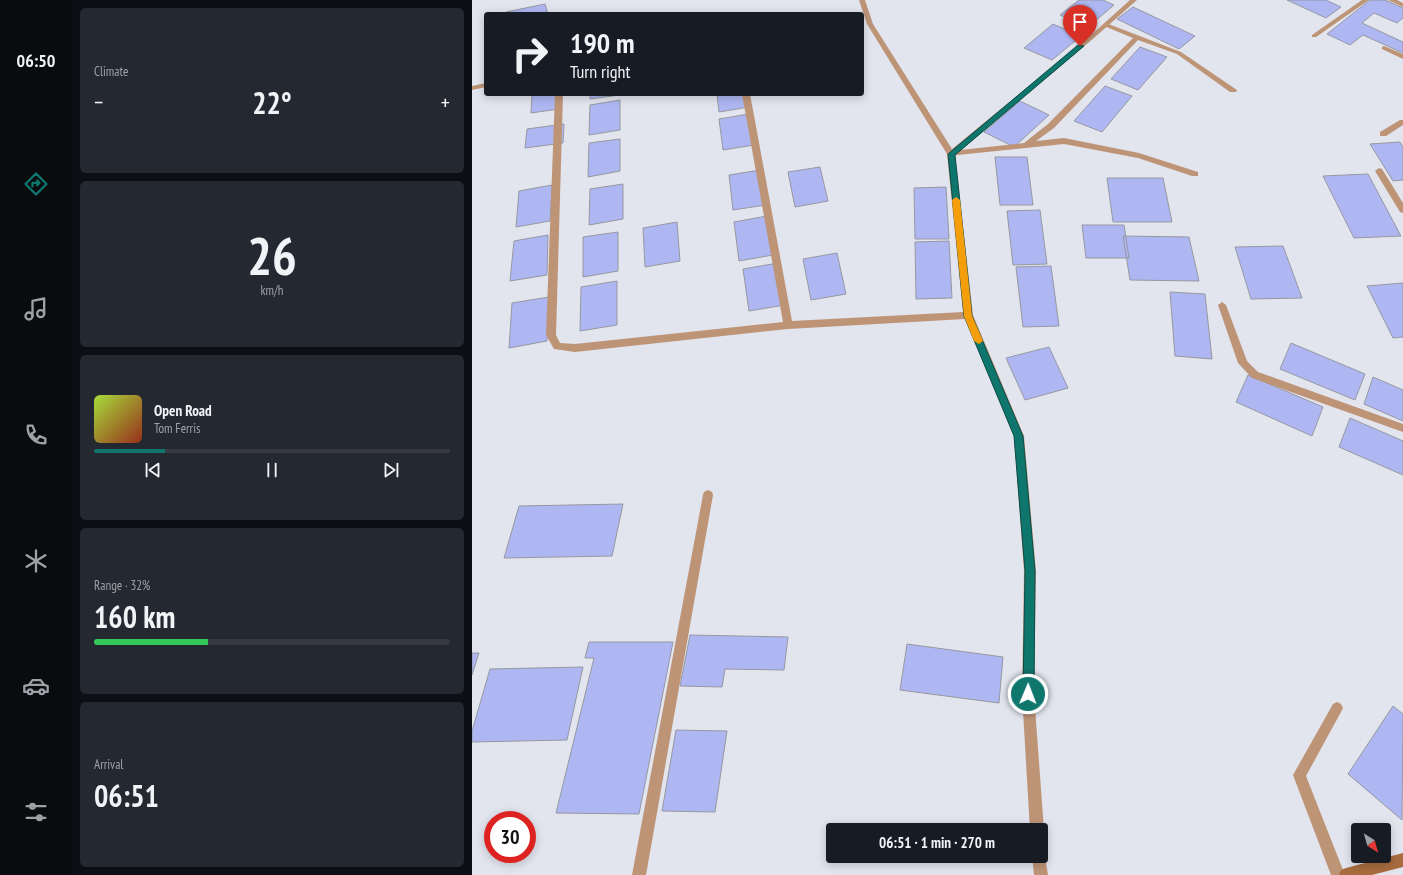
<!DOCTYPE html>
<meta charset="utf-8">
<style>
body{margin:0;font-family:"PT Sans Narrow",sans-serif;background:#242831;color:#f1f3f6;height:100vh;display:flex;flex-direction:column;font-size:15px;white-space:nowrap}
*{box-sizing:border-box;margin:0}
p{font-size:13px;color:#9ea1a6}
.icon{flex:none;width:22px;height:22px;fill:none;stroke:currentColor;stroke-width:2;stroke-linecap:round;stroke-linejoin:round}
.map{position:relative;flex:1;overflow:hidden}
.panel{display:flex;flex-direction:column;gap:8px;padding:8px;background:#0d0f14;width:400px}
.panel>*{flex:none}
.hud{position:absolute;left:12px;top:12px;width:380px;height:84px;border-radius:4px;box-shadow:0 2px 10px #0003;background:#171b24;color:#f1f3f6;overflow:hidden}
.needle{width:26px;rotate:143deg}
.buttons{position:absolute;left:879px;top:823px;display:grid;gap:8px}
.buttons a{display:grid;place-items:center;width:40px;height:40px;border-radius:4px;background:#171b24;box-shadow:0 2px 10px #0003;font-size:20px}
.speed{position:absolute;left:12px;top:811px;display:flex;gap:8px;font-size:20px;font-weight:700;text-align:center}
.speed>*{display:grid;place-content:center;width:52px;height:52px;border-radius:50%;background:#171b24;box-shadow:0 2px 10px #0003;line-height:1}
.speed .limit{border:6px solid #d22;background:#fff;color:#111}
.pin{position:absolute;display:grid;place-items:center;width:34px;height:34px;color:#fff;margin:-41px -17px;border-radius:50% 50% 50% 0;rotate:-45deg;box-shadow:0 0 4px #0007}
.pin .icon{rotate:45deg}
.me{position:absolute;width:44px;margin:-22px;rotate:1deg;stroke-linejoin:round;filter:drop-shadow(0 0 3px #0008)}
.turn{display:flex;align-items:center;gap:14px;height:84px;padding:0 20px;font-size:18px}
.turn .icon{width:52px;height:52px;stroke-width:2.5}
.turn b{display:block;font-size:28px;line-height:34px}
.big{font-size:30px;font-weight:600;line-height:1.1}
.panel .card{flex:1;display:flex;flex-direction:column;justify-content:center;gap:6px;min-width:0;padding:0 14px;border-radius:6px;background:#242831}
.panel .dial{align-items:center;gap:0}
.dial b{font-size:52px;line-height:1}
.song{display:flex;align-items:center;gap:12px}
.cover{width:48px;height:48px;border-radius:6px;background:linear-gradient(135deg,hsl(80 70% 55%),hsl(10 70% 35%))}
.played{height:4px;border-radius:2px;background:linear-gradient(90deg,#0f766e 20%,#363941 20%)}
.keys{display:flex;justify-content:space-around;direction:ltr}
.heat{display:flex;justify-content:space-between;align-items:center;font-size:22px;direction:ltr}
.charge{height:6px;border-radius:3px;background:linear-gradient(90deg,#34c759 32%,#363941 0)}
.trip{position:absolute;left:354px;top:823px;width:222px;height:40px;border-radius:4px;background:#171b24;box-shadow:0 2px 10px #0003;font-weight:600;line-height:40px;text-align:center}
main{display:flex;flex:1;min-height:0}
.menu{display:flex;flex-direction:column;width:72px;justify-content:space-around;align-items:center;background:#090b0e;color:#9ea1a6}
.menu .icon{width:28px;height:28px}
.menu .selected{color:#0f766e}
.menu b{font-size:18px;color:#f1f3f6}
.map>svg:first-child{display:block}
.building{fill:#aeb7f2;stroke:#9698a1}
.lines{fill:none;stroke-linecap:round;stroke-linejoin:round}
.lane{fill:#be9477;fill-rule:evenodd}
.street{fill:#be9477;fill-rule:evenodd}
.secondary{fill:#a86c3e;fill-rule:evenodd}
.route{fill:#0f766e;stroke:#0a4d48}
.slow{fill:#f59e0b}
</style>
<main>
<nav class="menu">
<b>06:50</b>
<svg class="icon selected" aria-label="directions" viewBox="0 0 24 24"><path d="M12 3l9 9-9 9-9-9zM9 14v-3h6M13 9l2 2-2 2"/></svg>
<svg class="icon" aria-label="music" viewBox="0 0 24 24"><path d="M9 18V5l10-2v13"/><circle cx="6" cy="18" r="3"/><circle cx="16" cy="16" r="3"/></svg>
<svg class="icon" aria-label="phone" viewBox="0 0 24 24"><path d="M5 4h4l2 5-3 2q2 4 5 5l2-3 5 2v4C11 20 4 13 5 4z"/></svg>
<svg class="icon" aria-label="climate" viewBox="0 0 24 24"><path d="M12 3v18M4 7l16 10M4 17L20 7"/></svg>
<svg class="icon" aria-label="car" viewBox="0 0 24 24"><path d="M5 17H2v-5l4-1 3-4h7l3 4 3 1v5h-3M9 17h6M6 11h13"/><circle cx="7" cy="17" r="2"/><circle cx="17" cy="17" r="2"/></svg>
<svg class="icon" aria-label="filters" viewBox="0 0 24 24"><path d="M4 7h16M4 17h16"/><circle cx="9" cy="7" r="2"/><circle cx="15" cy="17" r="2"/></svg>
</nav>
<section class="panel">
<div class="card"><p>Climate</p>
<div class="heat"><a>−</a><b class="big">22°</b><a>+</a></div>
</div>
<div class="card dial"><b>26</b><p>km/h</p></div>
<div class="card">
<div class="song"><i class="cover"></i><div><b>Open Road</b><p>Tom Ferris</p></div></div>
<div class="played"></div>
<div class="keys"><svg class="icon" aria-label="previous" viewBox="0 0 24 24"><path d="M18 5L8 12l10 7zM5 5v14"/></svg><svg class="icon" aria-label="pause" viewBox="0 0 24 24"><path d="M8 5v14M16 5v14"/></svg><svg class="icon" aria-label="next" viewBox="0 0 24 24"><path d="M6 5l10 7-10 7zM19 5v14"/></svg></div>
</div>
<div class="card"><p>Range · 32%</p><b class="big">160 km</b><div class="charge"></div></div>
<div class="card"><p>Arrival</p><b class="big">06:51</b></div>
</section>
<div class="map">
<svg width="931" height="875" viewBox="0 0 931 875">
<rect width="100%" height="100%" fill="#e2e4ee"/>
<path class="building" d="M 607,0 L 631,0 L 642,5 L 616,27 L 588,15 Z
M 815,0 L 854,0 L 869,7 L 854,18 Z
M 898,0 L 913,0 L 931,8 L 931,18 L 925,23 L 902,13 L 890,23 L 931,42 L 931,53 L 891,35 L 878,45 L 855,34 Z
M 73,4 L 76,14 L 35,14 L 34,12 Z
M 661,7 L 723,36 L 707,49 L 645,19 Z
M 581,24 L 609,36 L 580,60 L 552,48 Z
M 668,47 L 695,57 L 666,90 L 639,79 Z
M 633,86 L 660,96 L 630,132 L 602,121 Z
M 60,94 L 88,94 L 87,109 L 59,113 Z
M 118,94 L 155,94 L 118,99 Z
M 245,94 L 275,94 L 277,107 L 247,112 Z
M 148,100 L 148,130 L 117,135 L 118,105 Z
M 548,101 L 577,115 L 542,147 L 512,132 Z
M 277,114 L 282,145 L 251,150 L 247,119 Z
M 92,124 L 91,143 L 53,148 L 55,129 Z
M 148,139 L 148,171 L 116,177 L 117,143 Z
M 928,142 L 931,147 L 931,180 L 921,181 L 898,144 Z
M 523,157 L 555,157 L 561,205 L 528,205 Z
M 348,167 L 356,201 L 323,207 L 316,172 Z
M 288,170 L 294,205 L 261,210 L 257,175 Z
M 896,174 L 929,236 L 882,238 L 851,176 Z
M 635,178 L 691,178 L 700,222 L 641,222 Z
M 151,184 L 151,219 L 117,225 L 118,189 Z
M 80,185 L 78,221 L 44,227 L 47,191 Z
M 474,187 L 477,239 L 443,239 L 442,188 Z
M 568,210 L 575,264 L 541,265 L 535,211 Z
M 295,216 L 301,255 L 267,261 L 262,222 Z
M 205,222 L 208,261 L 173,267 L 171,228 Z
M 610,225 L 652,225 L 657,258 L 614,258 Z
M 146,232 L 146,271 L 111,277 L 111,237 Z
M 76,235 L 75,275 L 38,281 L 42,241 Z
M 651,236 L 717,237 L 727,281 L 658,280 Z
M 477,241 L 480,298 L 444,299 L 443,242 Z
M 811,246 L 830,298 L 779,299 L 763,247 Z
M 365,253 L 374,294 L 339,300 L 331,259 Z
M 306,263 L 313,305 L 277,311 L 271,269 Z
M 579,266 L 587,326 L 551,327 L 544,267 Z
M 145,281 L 145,325 L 108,331 L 109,287 Z
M 931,283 L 931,337 L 921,338 L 895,286 Z
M 698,292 L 733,294 L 740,359 L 703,356 Z
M 77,297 L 75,341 L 37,348 L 40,303 Z
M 819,343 L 893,374 L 883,400 L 808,369 Z
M 577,347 L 596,388 L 553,400 L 534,358 Z
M 776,375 L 851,407 L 840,436 L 764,402 Z
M 901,377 L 931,390 L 931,421 L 892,404 Z
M 878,418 L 931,441 L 931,475 L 867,447 Z
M 151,504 L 140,556 L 32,558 L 47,506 Z
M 218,635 L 316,637 L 312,670 L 253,669 L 250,687 L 208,686 Z
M 117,642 L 201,642 L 167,814 L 84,813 L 122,658 L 113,658 Z
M 435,644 L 531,657 L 527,703 L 428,690 Z
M 0,653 L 7,653 L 0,675 Z
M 111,667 L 95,740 L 0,742 L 0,731 L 18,669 Z
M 921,706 L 931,714 L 930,820 L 876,774 Z
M 204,730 L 255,731 L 243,812 L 190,811 Z"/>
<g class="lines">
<path class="lane" d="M 634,23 L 709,52 L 765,90 L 764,92 L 758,92 L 705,54 L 666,40 L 582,128 L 564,141 L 592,138 L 667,153 L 726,172 L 726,176 L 720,176 L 666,158 L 592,144 L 476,156 L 476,152 L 479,151 L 552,143 L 576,124 L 661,38 L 632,26 L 631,25 Z
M 912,46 L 931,54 L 931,59 L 910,49 L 910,47 Z
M 928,120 L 931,120 L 931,125 L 914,136 L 908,136 L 908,132 Z
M 865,702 L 869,704 L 871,708 L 869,712 L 834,776 L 873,875 L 859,875 L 821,775 L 861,704 Z"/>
<path class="street" d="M 387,0 L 393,0 L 401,24 L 480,149 L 618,36 L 658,0 L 665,0 L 622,38 L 483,155 L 501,315 L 552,436 L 564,571 L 562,694 L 572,830 L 569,835 L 569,830 L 558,830 L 550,694 L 552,571 L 542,436 L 493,319 L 316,329 L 103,352 L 82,349 L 74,335 L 83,94 L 91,94 L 84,335 L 88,343 L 103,344 L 311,322 L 270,94 L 278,94 L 320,321 L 491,312 L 475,154 L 395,24 Z
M 890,0 L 897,0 L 844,37 L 840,37 L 840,35 Z
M 916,0 L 925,0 L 931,3 L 931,7 Z
M 14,83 L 14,87 L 0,90 L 0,86 Z
M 907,168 L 910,169 L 931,203 L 931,213 L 928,212 L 903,171 Z
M 750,302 L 754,305 L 775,361 L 786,372 L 931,424 L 931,432 L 780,378 L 766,363 L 746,305 Z
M 236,490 L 240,492 L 241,495 L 174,875 L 160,875 L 231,495 L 232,492 Z
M 569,850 L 572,851 L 576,875 L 562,875 L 560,856 L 569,856 Z"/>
<path class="secondary" d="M 931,853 L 931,867 L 900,875 L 867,875 L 869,870 L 874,868 Z"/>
</g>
<path class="route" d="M 606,45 L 612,46 L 483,155 L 500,316 L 551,436 L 563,571 L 562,694 L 560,698 L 556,700 L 552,698 L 551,694 L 553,571 L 542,436 L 492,316 L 476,154 Z"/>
<path class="slow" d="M 484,197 L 488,200 L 500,316 L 511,341 L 507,344 L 502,341 L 492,316 L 480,200 Z"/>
</svg>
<div class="buttons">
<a><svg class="needle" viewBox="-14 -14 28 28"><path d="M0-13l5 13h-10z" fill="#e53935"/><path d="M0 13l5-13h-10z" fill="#9ea1a6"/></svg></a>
</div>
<div class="speed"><div class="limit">30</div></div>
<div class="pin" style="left:608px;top:46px;background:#d93025"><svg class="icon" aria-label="arrive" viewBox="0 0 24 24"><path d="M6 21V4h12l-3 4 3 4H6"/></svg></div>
<svg class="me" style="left:556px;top:694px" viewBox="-20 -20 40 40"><circle r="17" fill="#0f766e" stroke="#fff" stroke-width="3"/><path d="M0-11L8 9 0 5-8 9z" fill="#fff"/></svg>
<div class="trip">06:51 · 1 min · 270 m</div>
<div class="hud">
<div class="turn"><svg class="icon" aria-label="right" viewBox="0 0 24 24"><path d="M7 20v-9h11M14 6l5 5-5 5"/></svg><div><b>190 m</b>Turn right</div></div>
</div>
</div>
</main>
